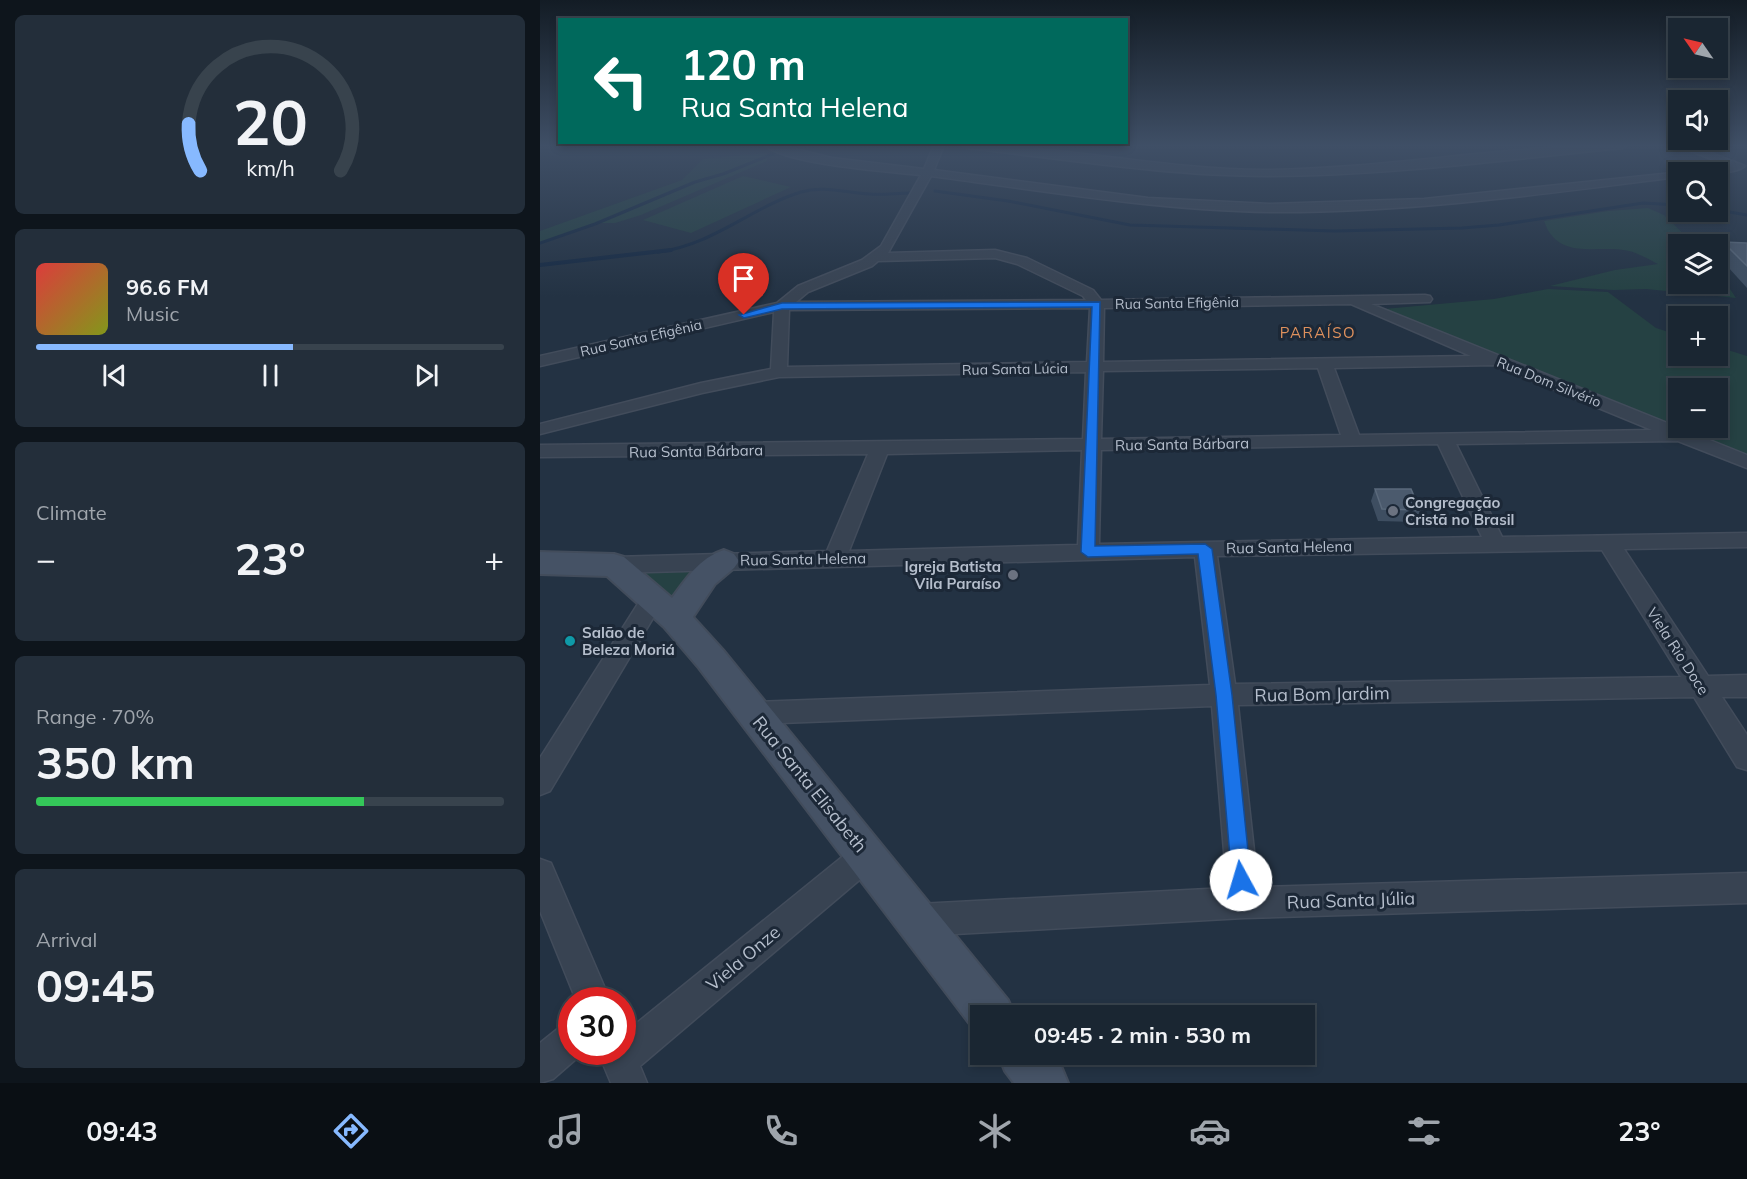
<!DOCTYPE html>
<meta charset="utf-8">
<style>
body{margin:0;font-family:Mulish,sans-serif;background:#232e3a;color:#f1f3f6;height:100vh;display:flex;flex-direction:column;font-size:22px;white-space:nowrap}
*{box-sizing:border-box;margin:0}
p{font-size:20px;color:#9fa5ac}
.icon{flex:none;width:33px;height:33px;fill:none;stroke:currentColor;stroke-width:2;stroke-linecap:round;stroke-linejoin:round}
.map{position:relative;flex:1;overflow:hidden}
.sheet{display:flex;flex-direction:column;gap:15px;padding:15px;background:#0e151c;width:540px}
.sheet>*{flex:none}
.top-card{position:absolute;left:18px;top:18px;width:570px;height:126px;border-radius:0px;box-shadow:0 3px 9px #0003,0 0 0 2px #38434d;background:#00695c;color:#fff;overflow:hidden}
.needle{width:39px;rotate:304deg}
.controls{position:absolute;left:1128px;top:18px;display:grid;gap:12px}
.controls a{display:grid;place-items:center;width:60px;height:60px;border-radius:0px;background:#1a2632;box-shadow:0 3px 9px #0003,0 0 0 2px #38434d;font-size:30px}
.speed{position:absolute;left:18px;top:987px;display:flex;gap:12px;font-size:30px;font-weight:700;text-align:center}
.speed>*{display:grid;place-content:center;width:78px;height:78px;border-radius:50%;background:#1a2632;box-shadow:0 3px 9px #0003,0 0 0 2px #38434d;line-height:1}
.speed .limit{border:9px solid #d22;background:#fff;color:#111}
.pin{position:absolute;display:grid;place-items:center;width:51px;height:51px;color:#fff;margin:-62px -26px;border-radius:50% 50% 50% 0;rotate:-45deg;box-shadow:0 0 6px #0007}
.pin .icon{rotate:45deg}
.me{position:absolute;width:66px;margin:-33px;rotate:354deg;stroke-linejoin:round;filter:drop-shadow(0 0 4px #0008)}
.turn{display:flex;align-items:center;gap:21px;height:126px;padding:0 24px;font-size:27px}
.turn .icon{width:78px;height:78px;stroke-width:2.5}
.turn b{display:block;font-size:42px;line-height:51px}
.big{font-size:45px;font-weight:700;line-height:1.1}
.sheet .card{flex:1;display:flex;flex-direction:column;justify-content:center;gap:9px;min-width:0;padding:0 21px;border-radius:9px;background:#232e3a}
.sheet .dial{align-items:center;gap:0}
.dial svg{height:156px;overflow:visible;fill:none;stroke:#38434d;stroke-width:7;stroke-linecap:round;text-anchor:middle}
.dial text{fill:#f1f3f6;stroke:none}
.song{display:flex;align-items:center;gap:18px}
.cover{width:72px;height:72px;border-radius:9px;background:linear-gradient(135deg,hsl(0 70% 55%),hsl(70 70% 35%))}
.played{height:6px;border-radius:3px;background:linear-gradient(90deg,#87b9ff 55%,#38434d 55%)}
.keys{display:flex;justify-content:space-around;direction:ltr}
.heat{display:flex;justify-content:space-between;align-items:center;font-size:33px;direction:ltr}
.charge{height:9px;border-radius:4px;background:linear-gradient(90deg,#34c759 70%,#38434d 0)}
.trip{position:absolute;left:430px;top:1005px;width:345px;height:60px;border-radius:0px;background:#1a2632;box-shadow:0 3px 9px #0003,0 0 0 2px #38434d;font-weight:700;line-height:60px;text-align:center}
.menu{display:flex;height:96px;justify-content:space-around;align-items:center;background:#0a0f14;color:#9fa5ac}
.menu .icon{width:42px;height:42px}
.menu .on{color:#87b9ff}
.menu b{font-size:27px;color:#f1f3f6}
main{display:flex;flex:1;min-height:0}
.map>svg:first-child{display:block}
.green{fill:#254143;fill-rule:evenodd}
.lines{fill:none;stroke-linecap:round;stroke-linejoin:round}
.stream-far1{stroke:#152942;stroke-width:3}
.stream{stroke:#152942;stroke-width:4}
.street-casing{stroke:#424c5b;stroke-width:3}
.secondary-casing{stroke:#424c5b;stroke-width:4}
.street{fill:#384352;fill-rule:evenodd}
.secondary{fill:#455265;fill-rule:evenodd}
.wall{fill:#3e4e61}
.building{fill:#4b5a6d;stroke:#5b6a7c;stroke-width:1.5}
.route{fill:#1a73e8;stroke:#114b97;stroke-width:1.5}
.worship-dot{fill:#6b7280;stroke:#1c2837;stroke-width:2}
.culture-dot{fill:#0f9aa8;stroke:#1c2837;stroke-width:2}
.labels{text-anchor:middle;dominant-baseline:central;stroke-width:6;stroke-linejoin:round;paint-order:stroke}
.far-street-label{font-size:14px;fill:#b5becc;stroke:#1c2837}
.far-quarter-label{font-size:15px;letter-spacing:1.5px;fill:#df915d;stroke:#1c2837}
.street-label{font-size:15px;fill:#b5becc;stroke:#1c2837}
.poi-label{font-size:15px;font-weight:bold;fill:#b5becc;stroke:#1c2837;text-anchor:start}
.near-street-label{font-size:18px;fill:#b5becc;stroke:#1c2837}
</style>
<main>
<section class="sheet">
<div class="card dial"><svg viewBox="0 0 100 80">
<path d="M14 69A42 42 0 1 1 86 69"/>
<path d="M14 69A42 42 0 0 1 8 45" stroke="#87b9ff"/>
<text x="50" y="56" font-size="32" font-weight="700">20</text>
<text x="50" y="72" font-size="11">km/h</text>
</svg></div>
<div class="card">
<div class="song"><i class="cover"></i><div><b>96.6 FM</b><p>Music</p></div></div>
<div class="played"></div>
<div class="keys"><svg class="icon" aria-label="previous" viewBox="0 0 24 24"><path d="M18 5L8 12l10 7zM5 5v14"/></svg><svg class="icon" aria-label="pause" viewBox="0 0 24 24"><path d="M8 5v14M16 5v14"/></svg><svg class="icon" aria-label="next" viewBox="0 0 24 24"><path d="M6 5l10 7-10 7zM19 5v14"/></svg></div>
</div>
<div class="card"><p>Climate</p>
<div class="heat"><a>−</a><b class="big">23°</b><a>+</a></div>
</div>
<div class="card"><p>Range · 70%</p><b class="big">350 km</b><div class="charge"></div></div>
<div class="card"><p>Arrival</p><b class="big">09:45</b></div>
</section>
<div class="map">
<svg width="1207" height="1083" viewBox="0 0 1207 1083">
<rect width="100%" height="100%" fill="#233243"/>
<path class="green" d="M 227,153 L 227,161 L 101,215 L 75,223 L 54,223 L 0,243 L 0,231 L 142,180 L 163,159 Z
M 203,176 L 251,187 L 151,233 L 103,220 Z
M 1108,208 L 1124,215 L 1154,244 L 1138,244 L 1138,284 L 1178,284 L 1178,271 L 1196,298 L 1106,289 L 1073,290 L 1010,286 L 1075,270 L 1118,264 C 1110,260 1098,253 1089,251 C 1058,244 1018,262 1004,221 L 1068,211 Z
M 1008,289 L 1068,292 L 1116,328 L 1138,335 L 1138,356 L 1178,356 L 1178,347 L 1207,356 L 1207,457 L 883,328 L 844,309 L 954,299 ZM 1138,388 L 1178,388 L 1178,428 L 1138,428 Z
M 157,565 L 138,592 L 125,601 L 108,586 L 105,568 Z"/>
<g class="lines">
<path class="stream-far1" d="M 395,191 L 468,201 L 590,225 L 794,231 L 922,228 L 959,225 L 1103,203 L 1138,205
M 1178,210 L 1207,215
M 0,243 L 55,224 L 155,182 L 183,174 L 233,154
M 118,252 C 173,245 212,207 261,192 C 284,185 306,193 330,194 C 343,195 357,193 371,193"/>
<path class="stream" d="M 0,265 L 131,250"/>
<defs>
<path id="street" d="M 224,145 L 239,145 L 292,158 L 384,169 L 394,145 L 404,145 L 394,170 L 608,198 L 730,204 L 884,199 L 1142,172 L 1138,172 L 1138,177 C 1003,194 867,213 730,212 C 616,210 504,191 391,176 L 348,253 L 455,250 L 487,258 L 553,290 L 561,300 L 885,295 L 890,296 L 892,299 L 890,302 L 831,304 L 1207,455 L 1207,468 L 1138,441 L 916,444 L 962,537 L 1207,533 L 1207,547 L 1084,549 L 1168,676 L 1207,675 L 1207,697 L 1182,697 L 1207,735 L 1207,770 L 1197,767 L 1154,697 L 698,705 L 718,887 L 1207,873 L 1207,903 L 704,918 L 379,936 L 368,931 L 363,920 L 368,909 L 379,904 L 687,888 L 672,706 L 214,724 L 205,721 L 201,713 L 205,705 L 214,702 L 670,685 L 655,557 L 74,573 L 66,571 L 63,565 L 66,559 L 74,557 L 287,551 L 328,454 L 0,457 L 0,445 L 543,439 L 546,372 L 239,377 L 162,393 L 0,434 L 0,424 L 161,383 L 231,369 L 234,312 L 0,366 L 0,356 L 237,303 L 258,286 L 322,260 L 341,246 L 381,175 C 346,171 249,165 224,145 ZM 455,258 L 477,264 L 543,296 L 546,300 L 256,302 L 268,292 L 332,266 L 338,261 ZM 811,304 L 931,356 L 563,362 L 564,308 ZM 550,308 L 547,362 L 247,367 L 249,310 ZM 954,365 L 1112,430 L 819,435 L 794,368 ZM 778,368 L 801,435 L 561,439 L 563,371 ZM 898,444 L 942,537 L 559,544 L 561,450 ZM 542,450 L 538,545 L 309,551 L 347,454 ZM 1062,550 L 1141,677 L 695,684 L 677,556 Z
M 422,145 C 523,145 623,170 725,170 C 847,169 966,145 1087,145 L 1082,148 C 963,160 844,176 725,176 C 626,176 525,159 427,148 Z
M 1135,145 L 1150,145 L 1205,166 C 1192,176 1164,172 1147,172 L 1152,169 L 1187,165 Z
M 114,588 L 122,591 L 125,597 L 122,603 L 10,791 L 0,795 L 0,758 L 106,591 Z
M 327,840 L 337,845 L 342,855 L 337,865 L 100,1066 L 107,1083 L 71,1083 L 58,1052 L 82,1052 L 82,1035 L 317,845 Z
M 0,859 L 11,863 L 70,1000 L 36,1000 L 0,911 Z
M 32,1022 L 32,1052 L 44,1052 L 13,1079 L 0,1083 L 0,1043 L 20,1027 Z"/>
<path id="secondary" d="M 184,550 L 194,554 L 199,561 L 194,568 L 175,584 L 153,617 L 183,650 L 468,1000 L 475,1016 L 441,1016 L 441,1035 L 436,1032 L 159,668 L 124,627 L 67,576 L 0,574 L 0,552 L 74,554 L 84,557 L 132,598 C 147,578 159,558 184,550 Z
M 458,1054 L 512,1054 L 521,1066 L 528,1083 L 474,1083 L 465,1071 Z"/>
</defs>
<use href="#street" class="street-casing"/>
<use href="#secondary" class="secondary-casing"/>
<use href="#street" class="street"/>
<use href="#secondary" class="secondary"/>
</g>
<path class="wall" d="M 1183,242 L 1207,243 L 1207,288 L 1178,256 L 1178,253 Z
M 835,489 L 880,510 L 876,522 L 838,521 L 831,501 Z"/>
<path class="building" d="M 1183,242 L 1207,243 L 1207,266 Z
M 835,489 L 871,489 L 880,510 L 842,509 Z"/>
<linearGradient id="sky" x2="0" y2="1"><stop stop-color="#131c25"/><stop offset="0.49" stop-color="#3f4f66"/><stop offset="1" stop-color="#3f4f66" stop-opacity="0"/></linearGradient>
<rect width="1207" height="297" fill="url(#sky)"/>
<path class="route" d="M 560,302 L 555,546 L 665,544 L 672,549 L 692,695 L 711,880 L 708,887 L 701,890 L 694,887 L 692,880 L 676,695 L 658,554 L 548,557 L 541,552 L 552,307 L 242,309 L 204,318 L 199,315 L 242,303 Z"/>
<g class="worship-dot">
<circle cx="853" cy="511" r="6"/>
<circle cx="473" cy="575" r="6"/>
</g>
<circle class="culture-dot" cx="30" cy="641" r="6"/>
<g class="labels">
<g class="far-street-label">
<text transform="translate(637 303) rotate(-1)">Rua Santa Efigênia</text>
<text transform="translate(101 338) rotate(-13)">Rua Santa Efigênia</text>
<text transform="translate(475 369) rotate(-1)">Rua Santa Lúcia</text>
<text transform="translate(1009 382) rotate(22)">Rua Dom Silvério</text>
</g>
<g class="far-quarter-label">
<text x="778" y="332">PARAÍSO</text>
</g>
<g class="street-label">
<text transform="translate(642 444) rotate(-1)">Rua Santa Bárbara</text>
<text transform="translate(156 451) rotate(-1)">Rua Santa Bárbara</text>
<text transform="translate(749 547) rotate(-1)">Rua Santa Helena</text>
<text transform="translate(263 559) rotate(-1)">Rua Santa Helena</text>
<text transform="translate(1138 651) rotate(57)">Viela Rio Doce</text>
</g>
<g class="poi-label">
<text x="865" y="502">Congregação<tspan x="865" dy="17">Cristã no Brasil</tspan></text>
<text x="461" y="566" text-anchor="end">Igreja Batista<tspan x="461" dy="17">Vila Paraíso</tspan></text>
<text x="42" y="632">Salão de<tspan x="42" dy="17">Beleza Moriá</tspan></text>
</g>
<g class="near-street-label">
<text transform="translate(782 694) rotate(-1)">Rua Bom Jardim</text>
<text transform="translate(270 784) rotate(51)">Rua Santa Elisabeth</text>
<text transform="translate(811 900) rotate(-2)">Rua Santa Júlia</text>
<text transform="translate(203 958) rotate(-40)">Viela Onze</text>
</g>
</g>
</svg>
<div class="controls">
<a><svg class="needle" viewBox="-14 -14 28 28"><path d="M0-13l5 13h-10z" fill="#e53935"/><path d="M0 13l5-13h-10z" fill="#9fa5ac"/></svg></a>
<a><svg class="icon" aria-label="sound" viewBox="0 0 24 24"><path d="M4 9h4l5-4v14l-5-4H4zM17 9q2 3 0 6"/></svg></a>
<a><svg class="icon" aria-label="search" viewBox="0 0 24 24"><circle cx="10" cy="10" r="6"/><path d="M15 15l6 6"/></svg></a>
<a><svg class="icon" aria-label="layers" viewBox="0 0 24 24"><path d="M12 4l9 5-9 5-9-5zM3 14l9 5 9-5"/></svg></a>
<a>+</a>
<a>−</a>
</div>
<div class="speed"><div class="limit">30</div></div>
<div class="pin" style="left:204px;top:315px;background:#d93025"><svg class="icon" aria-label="arrive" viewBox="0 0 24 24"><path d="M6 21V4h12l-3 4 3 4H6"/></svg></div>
<svg class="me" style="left:701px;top:880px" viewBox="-20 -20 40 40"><circle r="19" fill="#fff"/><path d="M0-13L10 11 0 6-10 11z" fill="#1a73e8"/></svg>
<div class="trip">09:45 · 2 min · 530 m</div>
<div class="top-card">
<div class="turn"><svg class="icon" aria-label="left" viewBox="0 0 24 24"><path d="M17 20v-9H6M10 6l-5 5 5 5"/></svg><div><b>120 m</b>Rua Santa Helena</div></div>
</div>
</div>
</main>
<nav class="menu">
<b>09:43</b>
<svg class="icon on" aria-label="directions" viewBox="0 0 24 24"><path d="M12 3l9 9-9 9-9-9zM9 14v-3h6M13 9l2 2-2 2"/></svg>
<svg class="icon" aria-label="music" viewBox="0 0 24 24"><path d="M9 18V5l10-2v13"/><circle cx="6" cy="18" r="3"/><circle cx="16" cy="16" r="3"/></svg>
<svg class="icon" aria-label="phone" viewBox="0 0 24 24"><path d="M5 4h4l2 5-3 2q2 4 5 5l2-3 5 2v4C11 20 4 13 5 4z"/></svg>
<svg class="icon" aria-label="climate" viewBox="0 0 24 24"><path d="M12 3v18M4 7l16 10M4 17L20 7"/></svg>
<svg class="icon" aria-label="car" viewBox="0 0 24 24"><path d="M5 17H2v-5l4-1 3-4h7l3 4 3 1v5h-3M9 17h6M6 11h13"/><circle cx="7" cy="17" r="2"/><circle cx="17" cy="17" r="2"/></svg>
<svg class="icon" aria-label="filters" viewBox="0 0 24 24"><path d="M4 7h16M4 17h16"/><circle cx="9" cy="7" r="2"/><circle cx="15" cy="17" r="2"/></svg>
<b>23°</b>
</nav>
